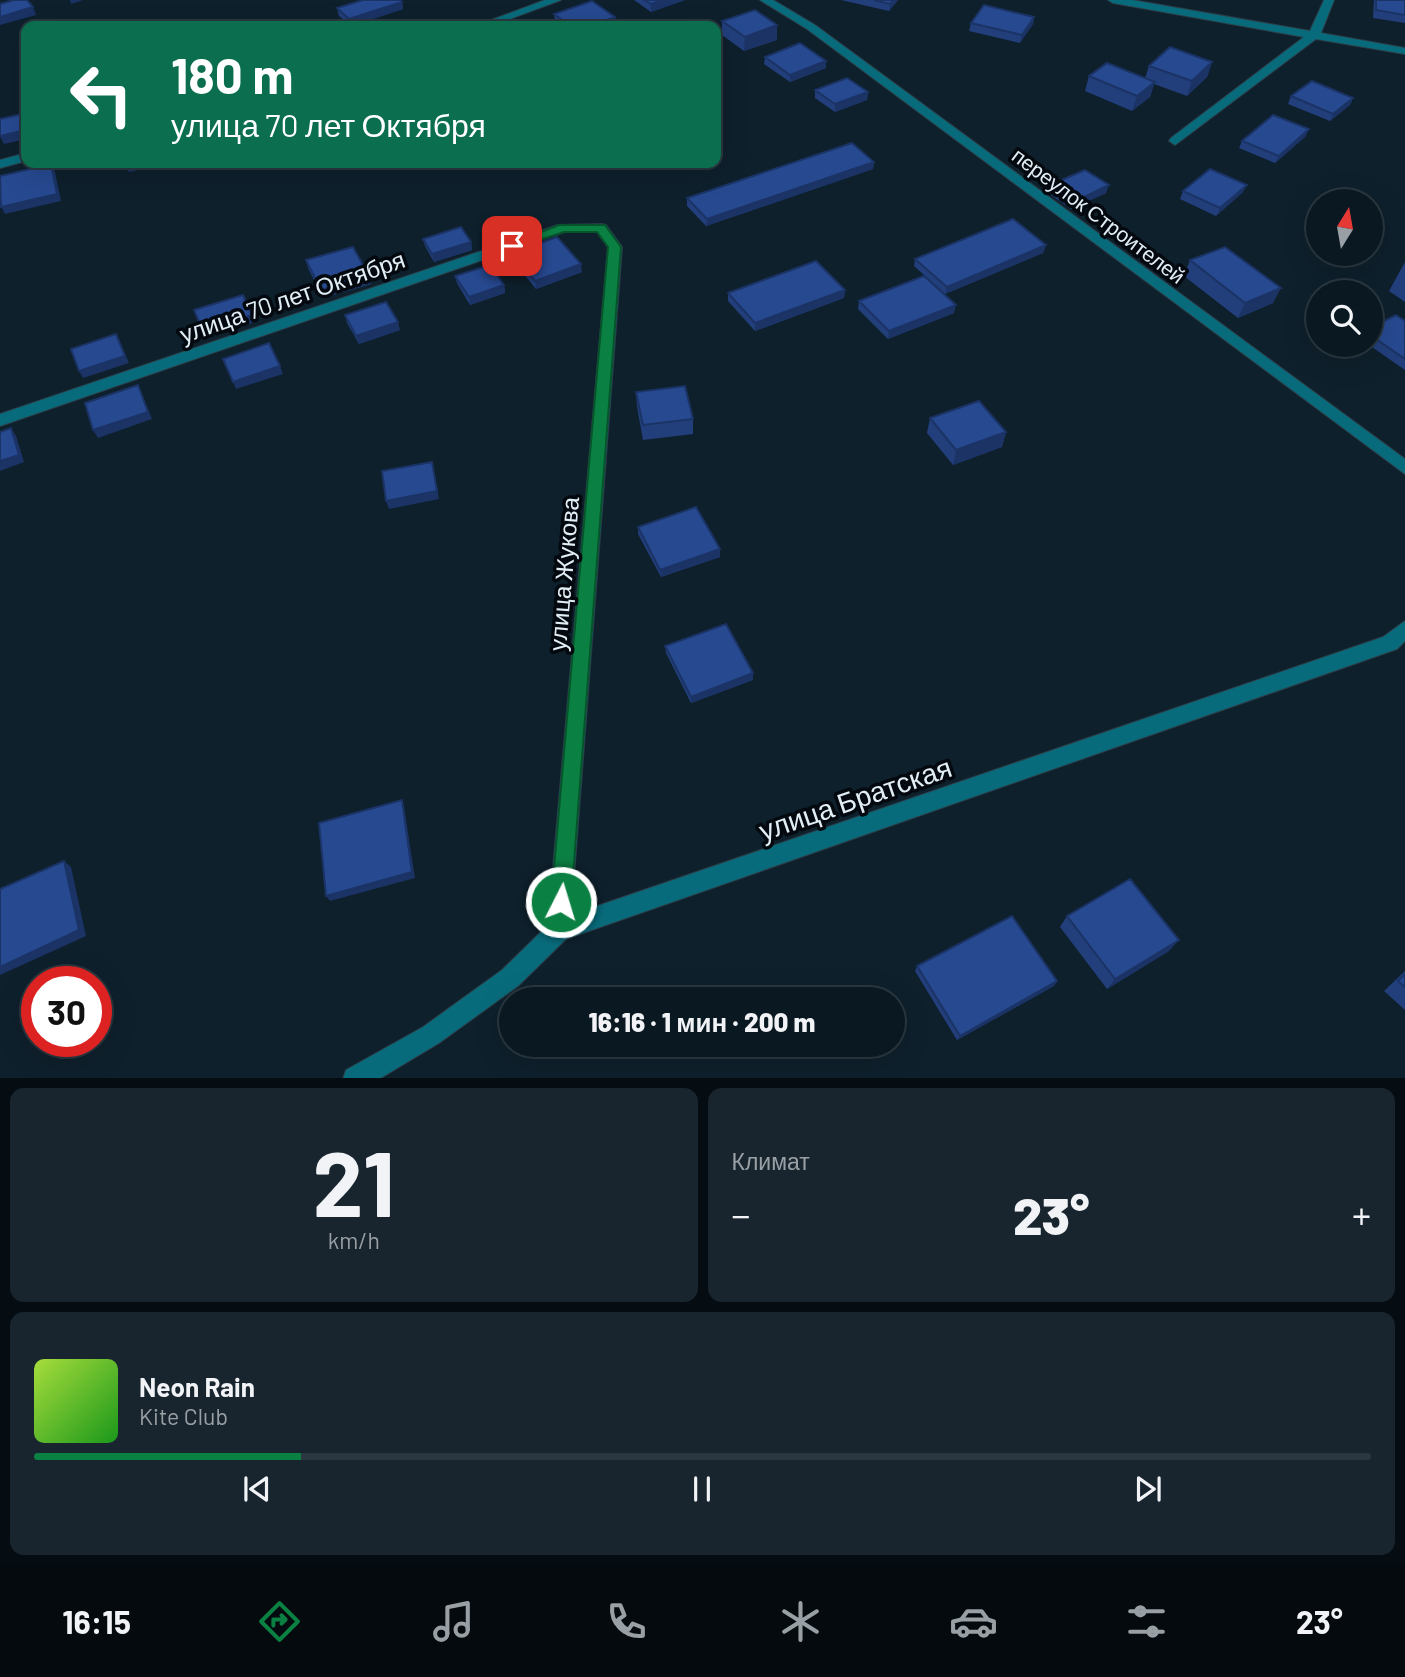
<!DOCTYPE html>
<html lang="ru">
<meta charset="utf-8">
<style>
body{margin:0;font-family:Barlow,sans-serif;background:#18252e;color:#f1f3f6;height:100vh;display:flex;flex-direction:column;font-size:26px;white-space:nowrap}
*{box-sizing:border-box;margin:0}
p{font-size:23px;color:#99a0a5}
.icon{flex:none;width:38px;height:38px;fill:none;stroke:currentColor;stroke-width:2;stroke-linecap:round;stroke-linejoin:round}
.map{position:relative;height:1078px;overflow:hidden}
.sheet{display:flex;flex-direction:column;gap:10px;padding:10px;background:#060d12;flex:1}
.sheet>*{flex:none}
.banner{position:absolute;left:21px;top:21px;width:700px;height:147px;border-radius:14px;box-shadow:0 7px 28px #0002,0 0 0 2px #2a373f;background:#0b6e4f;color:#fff;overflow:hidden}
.needle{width:46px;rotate:11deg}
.fabs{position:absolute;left:1306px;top:189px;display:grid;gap:14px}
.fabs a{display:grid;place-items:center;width:77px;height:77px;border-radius:50%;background:#0a1821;box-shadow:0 7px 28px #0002,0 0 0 2px #2a373f;font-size:35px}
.speed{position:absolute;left:21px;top:966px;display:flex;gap:14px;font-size:35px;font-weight:700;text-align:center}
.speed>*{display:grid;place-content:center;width:91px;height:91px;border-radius:50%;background:#0a1821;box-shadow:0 7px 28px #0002,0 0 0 2px #2a373f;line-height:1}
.speed .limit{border:10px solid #d22;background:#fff;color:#111}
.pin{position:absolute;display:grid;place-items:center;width:60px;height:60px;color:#fff;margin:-30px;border-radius:14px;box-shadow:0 4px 10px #0006}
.me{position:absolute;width:77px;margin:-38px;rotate:5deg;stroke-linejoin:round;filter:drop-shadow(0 0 5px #0008)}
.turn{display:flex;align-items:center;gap:24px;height:147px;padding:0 35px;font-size:32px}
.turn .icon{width:91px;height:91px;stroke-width:2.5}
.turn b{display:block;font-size:49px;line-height:60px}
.big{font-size:52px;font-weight:800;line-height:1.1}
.sheet .card{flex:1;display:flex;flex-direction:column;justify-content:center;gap:10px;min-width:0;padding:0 24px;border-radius:14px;background:#18252e}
.sheet .dial{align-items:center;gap:0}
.dial b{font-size:91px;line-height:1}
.song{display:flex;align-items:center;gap:21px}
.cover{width:84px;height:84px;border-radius:10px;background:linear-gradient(135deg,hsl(80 70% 55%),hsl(120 70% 35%))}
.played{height:7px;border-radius:4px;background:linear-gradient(90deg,#0b8043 20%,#2a373f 20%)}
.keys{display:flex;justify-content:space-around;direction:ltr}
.heat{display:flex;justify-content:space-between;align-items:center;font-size:38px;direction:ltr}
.sheet .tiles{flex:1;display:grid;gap:10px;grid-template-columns:1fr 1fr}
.card:last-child{grid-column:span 2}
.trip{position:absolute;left:499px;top:987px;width:406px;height:70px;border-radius:35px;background:#0a1821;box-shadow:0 7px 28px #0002,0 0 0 2px #2a373f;font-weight:800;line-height:70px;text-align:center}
.tab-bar{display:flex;height:112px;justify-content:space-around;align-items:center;background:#040a0d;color:#99a0a5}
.tab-bar .icon{width:49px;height:49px}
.tab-bar .current{color:#0b8043}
.tab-bar b{font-size:32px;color:#f1f3f6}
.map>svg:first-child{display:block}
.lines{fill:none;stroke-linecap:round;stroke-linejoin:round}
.minor-casing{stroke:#2c3d48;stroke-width:2}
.minor{fill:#086b7b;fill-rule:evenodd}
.wall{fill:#223f7c}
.shaded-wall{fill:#1b3365}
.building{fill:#274990;stroke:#1b3365;stroke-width:2}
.route{fill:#0b8043;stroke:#07532c;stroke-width:2}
.labels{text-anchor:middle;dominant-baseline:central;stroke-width:7;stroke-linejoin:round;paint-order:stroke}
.far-street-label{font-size:21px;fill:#e2eef6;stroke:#03090e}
.street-label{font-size:24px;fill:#e2eef6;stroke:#03090e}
.near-street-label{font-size:28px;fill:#e2eef6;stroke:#03090e}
</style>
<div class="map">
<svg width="1405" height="1079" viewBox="0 0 1405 1079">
<rect width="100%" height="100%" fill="#0e202c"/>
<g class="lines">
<defs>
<path id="minor" d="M 545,0 L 561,0 L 491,26 L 475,26 Z
M 760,0 L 773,0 L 815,25 L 1405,459 L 1405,474 L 807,29 Z
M 1108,0 L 1132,0 L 1310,31 L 1324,0 L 1334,0 L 1321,33 L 1405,48 L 1405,54 L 1316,39 L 1175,145 L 1169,141 L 1171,138 L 1304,37 L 1113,3 Z
M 26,153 L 26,161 L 0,168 L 0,160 Z
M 601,224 L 606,225 L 622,247 L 571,915 L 1383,637 L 1405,621 L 1405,641 L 1397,649 L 566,939 L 518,986 L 439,1043 L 379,1079 L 343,1079 L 346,1070 L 423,1027 L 502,970 L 548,925 L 608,247 L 597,232 L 564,232 L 0,426 L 0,414 L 558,225 Z"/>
</defs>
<use href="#minor" class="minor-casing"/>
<use href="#minor" class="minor"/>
</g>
<path class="wall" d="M 634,0 L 685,0 L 651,12 Z
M 841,0 L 898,0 L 889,11 Z
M 1374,0 L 1405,0 L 1405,23 L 1373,18 Z
M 402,2 L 403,9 L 352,26 L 339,16 L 337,8 Z
M 554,14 L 615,17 L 616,24 L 610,26 L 562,26 L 555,21 Z
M 1034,17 L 1033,24 L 1020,43 L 969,31 L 971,23 Z
M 722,21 L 777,40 L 744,51 L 722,35 Z
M 765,57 L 826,61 L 826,68 L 790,82 L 764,64 Z
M 1212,62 L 1207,77 L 1187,96 L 1154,84 L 1150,97 L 1132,111 L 1085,91 L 1089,76 L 1145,78 L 1149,66 Z
M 815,90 L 868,92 L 867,100 L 835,112 L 815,98 Z
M 1291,96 L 1353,98 L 1350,105 L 1330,121 L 1288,104 Z
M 1306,136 L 1275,163 L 1239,148 L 1242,141 Z
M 874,162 L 873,169 L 706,226 L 687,206 L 687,198 Z
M 1050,185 L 1106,193 L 1071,209 L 1048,193 Z
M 1183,191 L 1243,192 L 1216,216 L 1180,199 Z
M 423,239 L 471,242 L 472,250 L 434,262 L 425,246 Z
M 1046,245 L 1043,253 L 945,294 L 914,266 L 915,259 Z
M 512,253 L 582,272 L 536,289 L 513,261 Z
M 306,260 L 371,284 L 323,298 L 308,268 Z
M 1190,260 L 1273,303 L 1238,318 L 1184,276 Z
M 1405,262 L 1405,302 L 1389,291 Z
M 455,276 L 504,285 L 505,293 L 470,305 L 457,283 Z
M 845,290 L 844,298 L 755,331 L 728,301 L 728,293 Z
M 859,301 L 954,313 L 888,339 L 858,309 Z
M 345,315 L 400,330 L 359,344 L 347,323 Z
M 1405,321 L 1405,370 L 1369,345 L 1370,345 L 1370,328 Z
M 636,392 L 693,419 L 693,434 L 643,440 L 637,407 Z
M 930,418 L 1006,432 L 1002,447 L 953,465 L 927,433 Z
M 638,527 L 720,557 L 661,577 L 638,534 Z
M 665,646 L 753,680 L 691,703 L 666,653 Z
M 1067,916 L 1169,951 L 1107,989 L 1060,927 Z
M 917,966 L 1057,981 L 1054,986 L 957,1040 L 915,971 Z
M 1405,971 L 1405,1010 L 1384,991 Z"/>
<path class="shaded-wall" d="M 70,0 L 83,0 L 71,4 Z
M 664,0 L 685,0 L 651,12 L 651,4 Z
M 893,0 L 898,0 L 889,11 L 890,4 Z
M 402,2 L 403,9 L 351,26 L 349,19 Z
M 33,7 L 36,15 L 0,25 L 0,17 Z
M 615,17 L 616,24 L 610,26 L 589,26 Z
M 1034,17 L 1033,24 L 1020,43 L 1022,35 Z
M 777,25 L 777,40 L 744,51 L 745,37 Z
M 826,61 L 826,68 L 790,82 L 790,75 Z
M 1212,62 L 1207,77 L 1187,96 L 1192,81 Z
M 1155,82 L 1150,97 L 1132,111 L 1137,96 Z
M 868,92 L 867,100 L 835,112 L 835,104 Z
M 1353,98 L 1350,105 L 1330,121 L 1333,114 Z
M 1309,129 L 1306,136 L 1275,163 L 1279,156 Z
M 26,130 L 26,139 L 4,144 L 0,136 Z
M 874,162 L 873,169 L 706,226 L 707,219 Z
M 133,163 L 166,163 L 167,164 L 129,172 L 125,164 Z
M 51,164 L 55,172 L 61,201 L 5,214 L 1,207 Z
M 1109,185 L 1106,193 L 1071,209 L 1074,202 Z
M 1247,185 L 1243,192 L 1216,216 L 1220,208 Z
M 471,242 L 472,250 L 434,262 L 432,254 Z
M 1046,245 L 1043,253 L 945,294 L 947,287 Z
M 581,264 L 582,272 L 536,289 L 535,281 Z
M 369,276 L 371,284 L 323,298 L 321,290 Z
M 504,285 L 505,293 L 470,305 L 469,297 Z
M 1281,288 L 1273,303 L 1238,318 L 1245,303 Z
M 845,290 L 844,298 L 755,331 L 755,323 Z
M 956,305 L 954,313 L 888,339 L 889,331 Z
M 252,315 L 255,322 L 206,338 L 203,331 Z
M 398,322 L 400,330 L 359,344 L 356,336 Z
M 116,334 L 129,363 L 83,378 L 79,371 Z
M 280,366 L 283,374 L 236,389 L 233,382 Z
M 138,385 L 152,419 L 98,438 L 93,430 Z
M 11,428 L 16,436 L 24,462 L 0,471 L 0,461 Z
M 1006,432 L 1002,447 L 953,465 L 956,450 Z
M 432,462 L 439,499 L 389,509 L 386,501 Z
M 720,549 L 720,557 L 661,577 L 660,570 Z
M 753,673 L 753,680 L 691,703 L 691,697 Z
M 402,800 L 404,807 L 415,878 L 330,901 L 326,896 Z
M 64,861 L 71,867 L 86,936 L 0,975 L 0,967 Z
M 1179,940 L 1169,951 L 1107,989 L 1115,979 Z
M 1057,981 L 1054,986 L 957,1040 L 960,1036 Z"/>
<path class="building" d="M 14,0 L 27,0 L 33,7 L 0,17 L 0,4 Z
M 363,0 L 400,0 L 402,2 L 349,19 L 337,8 Z
M 644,0 L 664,0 L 651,4 Z
M 874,0 L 893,0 L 890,4 Z
M 1376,0 L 1405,0 L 1405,15 L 1376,10 Z
M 592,1 L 615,17 L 589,26 L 571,26 L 554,14 Z
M 984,5 L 1034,17 L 1022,35 L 971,23 Z
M 755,10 L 777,25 L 745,37 L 722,21 Z
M 304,21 L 311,26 L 289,26 Z
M 800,43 L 826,61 L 790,75 L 765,57 Z
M 1170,47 L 1212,62 L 1192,81 L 1149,66 Z
M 1107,63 L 1155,82 L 1137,96 L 1089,76 Z
M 847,78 L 868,92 L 835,104 L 815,90 Z
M 1312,81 L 1353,98 L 1333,114 L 1291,96 Z
M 26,113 L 26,130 L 0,136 L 0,119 Z
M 1273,115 L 1309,129 L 1279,156 L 1242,141 Z
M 852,143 L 874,162 L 707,219 L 687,198 Z
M 51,164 L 57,194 L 1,207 L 0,176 Z
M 1210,169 L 1247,185 L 1220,208 L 1183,191 Z
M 1085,170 L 1109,185 L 1074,202 L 1050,185 Z
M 1013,219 L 1046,245 L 947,287 L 915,259 Z
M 461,227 L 471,242 L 432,254 L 423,239 Z
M 557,237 L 581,264 L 535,281 L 512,253 Z
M 353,247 L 369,276 L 321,290 L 306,260 Z
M 1225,247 L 1281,288 L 1245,303 L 1190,260 Z
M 816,261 L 845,290 L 755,323 L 728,293 Z
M 490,265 L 504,285 L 469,297 L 455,276 Z
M 924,276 L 956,305 L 889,331 L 859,301 Z
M 243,295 L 252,315 L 203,331 L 194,310 Z
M 386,302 L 398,322 L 356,336 L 345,315 Z
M 1396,315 L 1405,321 L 1405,359 L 1370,335 L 1370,328 Z
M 116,334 L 125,356 L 79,371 L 71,349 Z
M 269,343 L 280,366 L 233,382 L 223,359 Z
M 138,385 L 148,412 L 93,430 L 85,403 Z
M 685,386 L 693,419 L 643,425 L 636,392 Z
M 979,401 L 1006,432 L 956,450 L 930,418 Z
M 11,428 L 19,455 L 0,461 L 0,432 Z
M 432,462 L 437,491 L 386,501 L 382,471 Z
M 696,507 L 720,549 L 660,570 L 638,527 Z
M 726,624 L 753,673 L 691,697 L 665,646 Z
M 402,800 L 412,872 L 326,896 L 319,823 Z
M 64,861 L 79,930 L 0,967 L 0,889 Z
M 1130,879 L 1179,940 L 1115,979 L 1067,916 Z
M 1012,916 L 1057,981 L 960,1036 L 917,966 Z
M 1405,974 L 1405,987 L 1398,981 Z"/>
<path class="route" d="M 559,225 L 605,225 L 621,247 L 571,902 L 568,909 L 561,912 L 554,909 L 551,902 L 608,247 L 597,232 L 564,232 L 512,249 L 505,246 Z"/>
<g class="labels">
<g class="far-street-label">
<text transform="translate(1099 215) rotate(37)">переулок Строителей</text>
</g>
<g class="street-label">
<text transform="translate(292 296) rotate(-19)">улица 70 лет Октября</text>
<text transform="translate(563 574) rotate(-85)">улица Жукова</text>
</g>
<g class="near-street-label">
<text transform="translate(855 798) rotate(-19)">улица Братская</text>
</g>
</g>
</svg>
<div class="fabs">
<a><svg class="needle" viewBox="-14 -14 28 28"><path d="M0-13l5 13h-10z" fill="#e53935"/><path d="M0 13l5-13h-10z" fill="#99a0a5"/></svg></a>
<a><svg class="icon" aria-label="search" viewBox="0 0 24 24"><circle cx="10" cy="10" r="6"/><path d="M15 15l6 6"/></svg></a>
</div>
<div class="speed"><div class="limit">30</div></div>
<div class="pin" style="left:512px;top:246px;background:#d93025"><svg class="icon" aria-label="arrive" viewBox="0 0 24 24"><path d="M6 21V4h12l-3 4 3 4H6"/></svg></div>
<svg class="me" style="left:561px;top:902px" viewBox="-20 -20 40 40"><circle r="17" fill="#0b8043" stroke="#fff" stroke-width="3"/><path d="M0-11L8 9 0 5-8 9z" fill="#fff"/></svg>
<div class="trip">16:16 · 1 мин · 200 m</div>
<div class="banner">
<div class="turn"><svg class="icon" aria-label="left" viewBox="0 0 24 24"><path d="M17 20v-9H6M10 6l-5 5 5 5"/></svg><div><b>180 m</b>улица 70 лет Октября</div></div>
</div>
</div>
<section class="sheet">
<div class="tiles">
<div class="card dial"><b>21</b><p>km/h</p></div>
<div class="card"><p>Климат</p>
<div class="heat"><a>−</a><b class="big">23°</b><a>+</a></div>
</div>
<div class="card">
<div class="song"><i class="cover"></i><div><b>Neon Rain</b><p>Kite Club</p></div></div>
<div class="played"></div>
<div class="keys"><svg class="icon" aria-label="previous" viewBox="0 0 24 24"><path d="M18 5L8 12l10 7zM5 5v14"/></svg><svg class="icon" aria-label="pause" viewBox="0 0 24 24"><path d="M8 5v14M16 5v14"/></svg><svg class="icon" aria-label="next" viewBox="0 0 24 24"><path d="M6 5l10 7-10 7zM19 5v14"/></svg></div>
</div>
</div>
</section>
<nav class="tab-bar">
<b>16:15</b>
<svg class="icon current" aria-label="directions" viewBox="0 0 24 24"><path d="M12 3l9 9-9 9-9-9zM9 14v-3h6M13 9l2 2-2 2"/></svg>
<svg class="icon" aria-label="music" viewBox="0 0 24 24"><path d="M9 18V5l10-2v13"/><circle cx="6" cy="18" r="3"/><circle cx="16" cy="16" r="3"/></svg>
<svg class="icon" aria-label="phone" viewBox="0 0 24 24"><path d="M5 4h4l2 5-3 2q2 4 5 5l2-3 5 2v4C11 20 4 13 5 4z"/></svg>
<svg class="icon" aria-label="climate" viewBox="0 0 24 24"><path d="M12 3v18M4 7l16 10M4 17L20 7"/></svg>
<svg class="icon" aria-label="car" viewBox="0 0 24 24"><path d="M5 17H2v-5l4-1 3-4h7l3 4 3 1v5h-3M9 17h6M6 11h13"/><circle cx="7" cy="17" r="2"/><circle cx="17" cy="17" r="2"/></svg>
<svg class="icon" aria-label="filters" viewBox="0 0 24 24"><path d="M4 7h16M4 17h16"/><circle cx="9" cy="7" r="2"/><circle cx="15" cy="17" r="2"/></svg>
<b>23°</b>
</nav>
